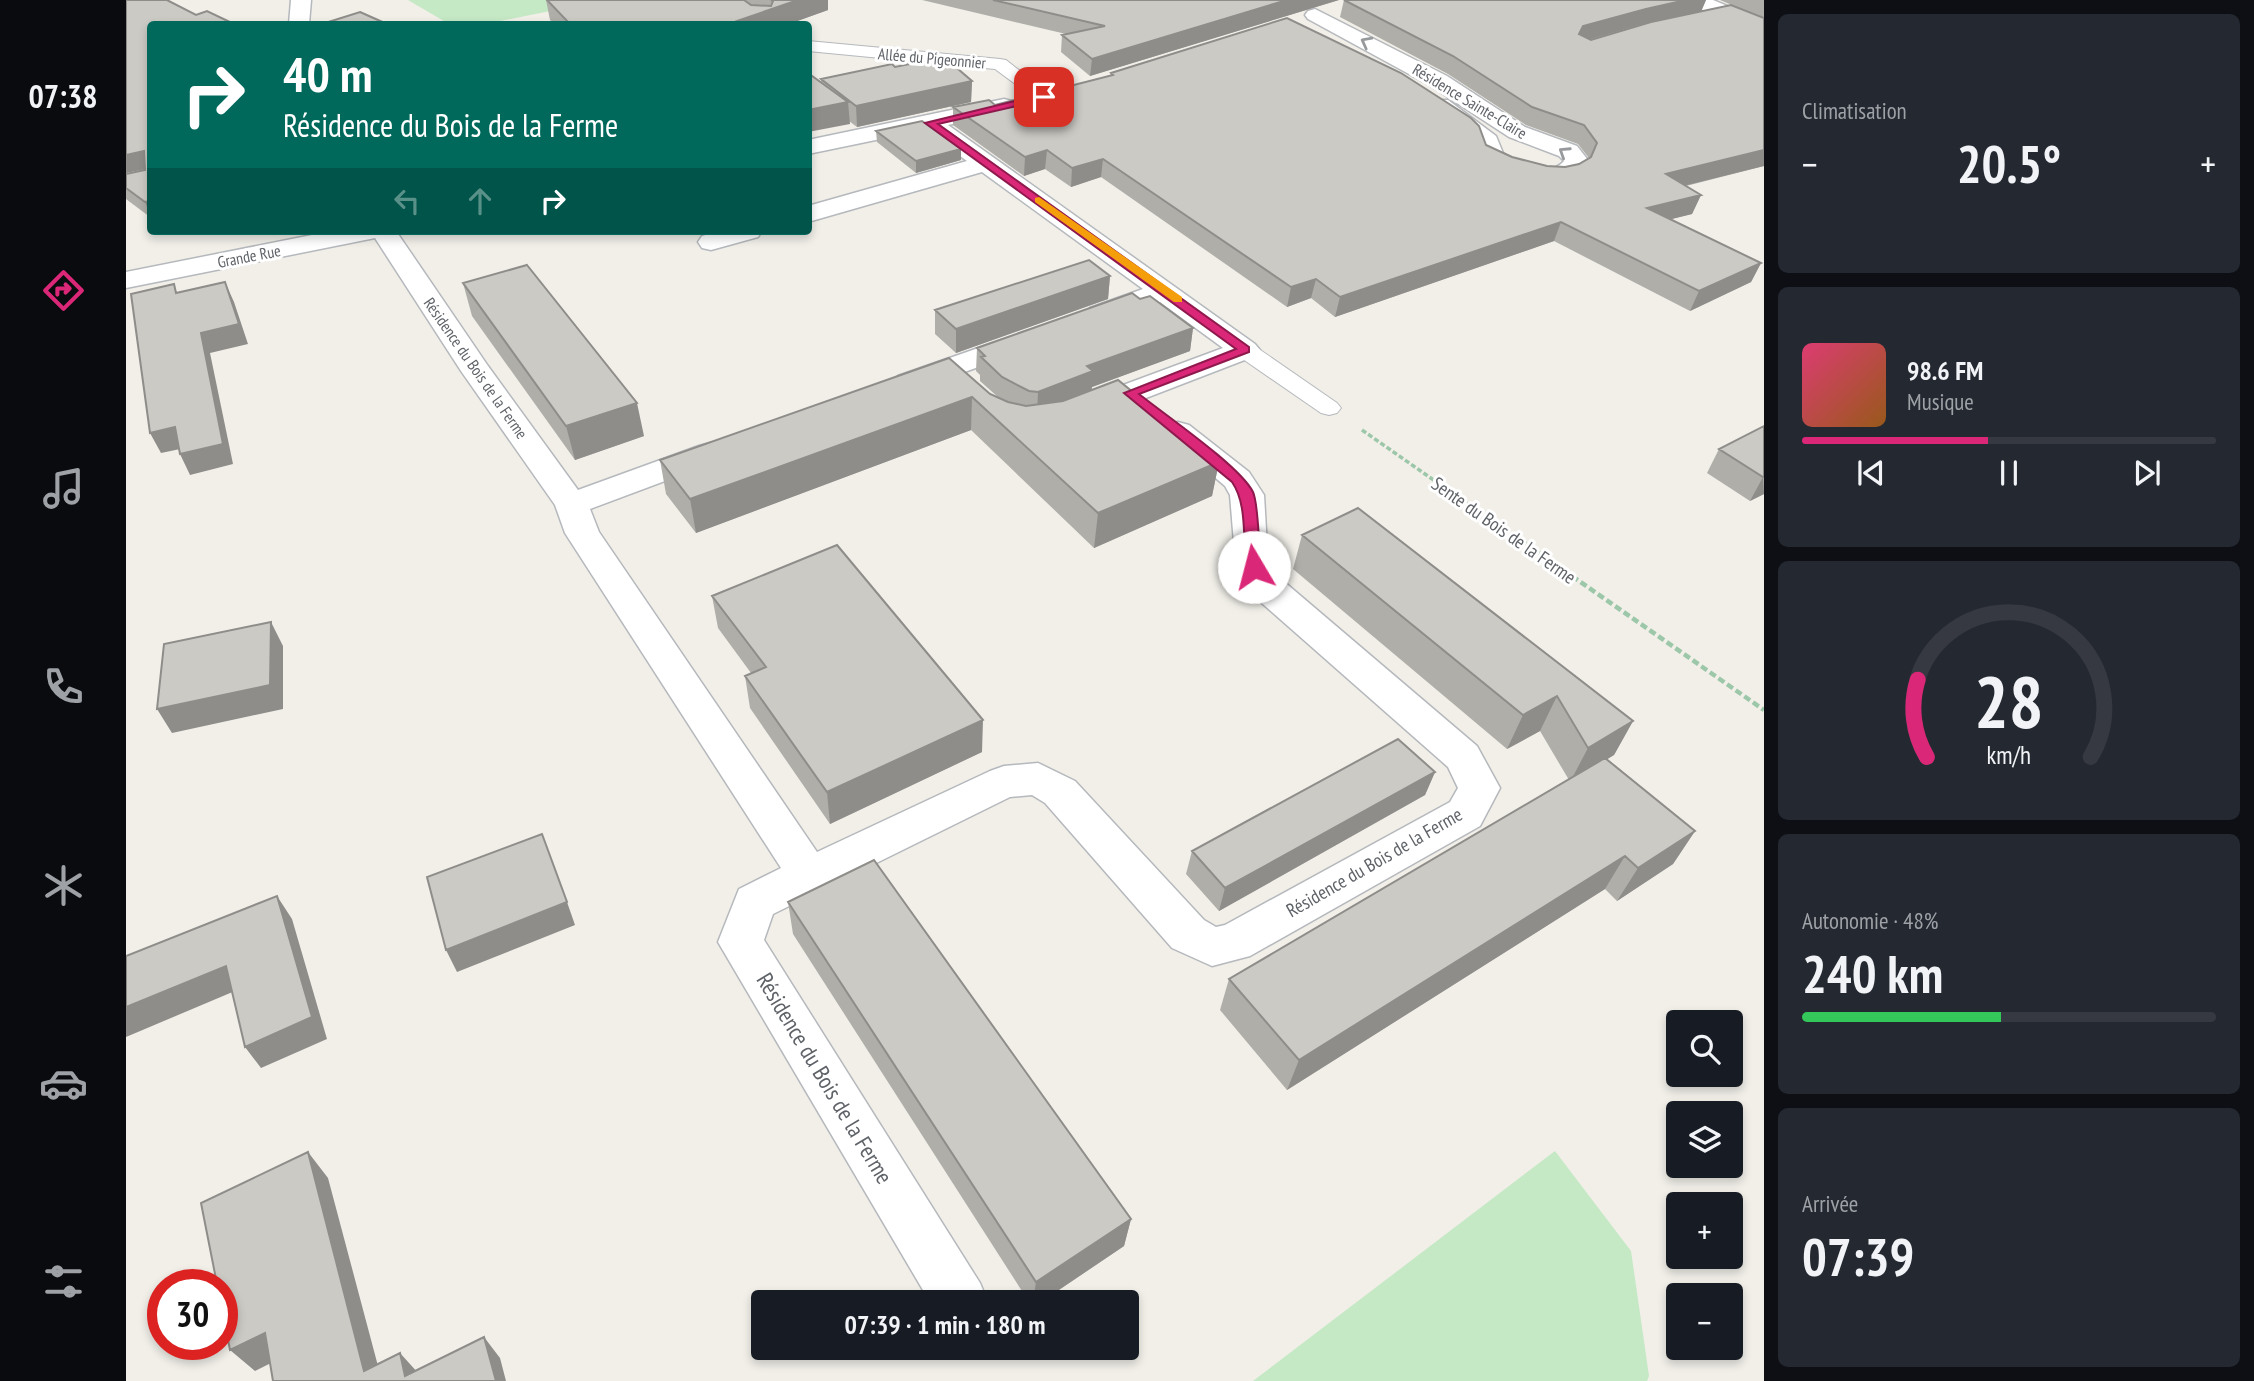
<!DOCTYPE html>
<html lang="fr">
<meta charset="utf-8">
<style>
body{margin:0;font-family:"PT Sans Narrow",sans-serif;background:#242831;color:#f1f3f6;height:100vh;display:flex;flex-direction:column;font-size:26px;white-space:nowrap}
*{box-sizing:border-box;margin:0}
p{font-size:23px;color:#9ea1a6}
.icon{flex:none;width:38px;height:38px;fill:none;stroke:currentColor;stroke-width:2;stroke-linecap:round;stroke-linejoin:round}
.map{position:relative;flex:1;overflow:hidden}
.side{display:flex;flex-direction:column;gap:14px;padding:14px;background:#0d0f14;width:490px}
.side>*{flex:none}
.guide{position:absolute;left:21px;top:21px;width:665px;height:214px;border-radius:7px;box-shadow:0 4px 10px #0003;background:#00695c;color:#fff;overflow:hidden}
.tools{position:absolute;left:1540px;top:1010px;display:grid;gap:14px}
.tools a{display:grid;place-items:center;width:77px;height:77px;border-radius:7px;background:#171b24;box-shadow:0 4px 10px #0003;font-size:35px}
.speed{position:absolute;left:21px;top:1269px;display:flex;gap:14px;font-size:35px;font-weight:700;text-align:center}
.speed>*{display:grid;place-content:center;width:91px;height:91px;border-radius:50%;background:#171b24;box-shadow:0 4px 10px #0003;line-height:1}
.speed .limit{border:10px solid #d22;background:#fff;color:#111}
.pin{position:absolute;display:grid;place-items:center;width:60px;height:60px;color:#fff;margin:-30px;border-radius:14px;box-shadow:0 4px 10px #0006}
.me{position:absolute;width:77px;margin:-38px;rotate:352deg;stroke-linejoin:round;filter:drop-shadow(0 0 5px #0008)}
.turn{display:flex;align-items:center;gap:24px;height:147px;padding:0 21px;font-size:32px}
.turn .icon{width:91px;height:91px;stroke-width:2.5}
.turn b{display:block;font-size:49px;line-height:60px}
.lanes{display:flex;align-items:center;height:66px;padding:0 21px;background:#0003;justify-content:center;gap:35px;direction:ltr}
.lanes .off{opacity:.35}
.big{font-size:52px;font-weight:600;line-height:1.1}
.side .widget{flex:1;display:flex;flex-direction:column;justify-content:center;gap:10px;min-width:0;padding:0 24px;border-radius:10px;background:#242831}
.side .dial{align-items:center;gap:0}
.dial svg{height:182px;overflow:visible;fill:none;stroke:#363941;stroke-width:7;stroke-linecap:round;text-anchor:middle}
.dial text{fill:#f1f3f6;stroke:none}
.song{display:flex;align-items:center;gap:21px}
.cover{width:84px;height:84px;border-radius:10px;background:linear-gradient(135deg,hsl(340 70% 55%),hsl(30 70% 35%))}
.played{height:7px;border-radius:4px;background:linear-gradient(90deg,#db2777 45%,#363941 45%)}
.keys{display:flex;justify-content:space-around;direction:ltr}
.heat{display:flex;justify-content:space-between;align-items:center;font-size:38px;direction:ltr}
.charge{height:10px;border-radius:5px;background:linear-gradient(90deg,#34c759 48%,#363941 0)}
.trip{position:absolute;left:625px;top:1290px;width:388px;height:70px;border-radius:7px;background:#171b24;box-shadow:0 4px 10px #0003;font-weight:600;line-height:70px;text-align:center}
main{display:flex;flex:1;min-height:0}
.dock{display:flex;flex-direction:column;width:126px;justify-content:space-around;align-items:center;background:#090b0e;color:#9ea1a6}
.dock .icon{width:49px;height:49px}
.dock .current{color:#db2777}
.dock b{font-size:32px;color:#f1f3f6}
.map>svg:first-child{display:block}
.green{fill:#c5e8c5}
.lines{fill:none;stroke-linecap:round;stroke-linejoin:round}
.service-casing{stroke:#b5b8bc;stroke-width:2}
.minor-casing{stroke:#b5b8bc;stroke-width:3}
.path-far1{stroke:#9cc7a9;stroke-width:3.5;stroke-dasharray:5 2.5;stroke-linecap:butt}
.path{stroke:#9cc7a9;stroke-width:4.5;stroke-dasharray:7 3.5;stroke-linecap:butt}
.service{fill:#fff;fill-rule:evenodd}
.minor{fill:#fff;fill-rule:evenodd}
.wall{fill:#afaea9}
.shaded-wall{fill:#8f8d8a}
.building{fill:#cccac5;stroke:#8f8d8a;stroke-width:2}
.oneway{stroke:#979a9d}
.route{fill:#db2777;stroke:#8e194d;stroke-width:2}
.slow{fill:#f59e0b}
.labels{text-anchor:middle;dominant-baseline:central;stroke-width:6;stroke-linejoin:round;paint-order:stroke}
.far-street-label{font-size:16px;fill:#5f6368;stroke:#fff}
.street-label{font-size:19px;fill:#5f6368;stroke:#fff}
.near-street-label{font-size:23px;fill:#5f6368;stroke:#fff}
</style>
<main>
<nav class="dock">
<b>07:38</b>
<svg class="icon current" aria-label="directions" viewBox="0 0 24 24"><path d="M12 3l9 9-9 9-9-9zM9 14v-3h6M13 9l2 2-2 2"/></svg>
<svg class="icon" aria-label="music" viewBox="0 0 24 24"><path d="M9 18V5l10-2v13"/><circle cx="6" cy="18" r="3"/><circle cx="16" cy="16" r="3"/></svg>
<svg class="icon" aria-label="phone" viewBox="0 0 24 24"><path d="M5 4h4l2 5-3 2q2 4 5 5l2-3 5 2v4C11 20 4 13 5 4z"/></svg>
<svg class="icon" aria-label="climate" viewBox="0 0 24 24"><path d="M12 3v18M4 7l16 10M4 17L20 7"/></svg>
<svg class="icon" aria-label="car" viewBox="0 0 24 24"><path d="M5 17H2v-5l4-1 3-4h7l3 4 3 1v5h-3M9 17h6M6 11h13"/><circle cx="7" cy="17" r="2"/><circle cx="17" cy="17" r="2"/></svg>
<svg class="icon" aria-label="filters" viewBox="0 0 24 24"><path d="M4 7h16M4 17h16"/><circle cx="9" cy="7" r="2"/><circle cx="15" cy="17" r="2"/></svg>
</nav>
<div class="map">
<svg width="1638" height="1381" viewBox="0 0 1638 1381">
<rect width="100%" height="100%" fill="#f1efe8"/>
<path class="green" d="M 282,0 L 479,0 L 359,24 L 323,24 Z
M 1429,1151 L 1505,1251 L 1523,1376 L 1521,1381 L 1127,1381 Z"/>
<g class="lines">
<defs>
<path id="service" d="M 682,41 L 874,59 L 880,60 L 927,97 L 924,101 L 912,101 L 869,69 L 682,51 Z
M 1119,343 L 1127,345 L 1211,403 L 1215,408 L 1211,413 L 1203,415 L 1195,413 L 1111,355 L 1108,350 L 1111,345 Z"/>
<path id="minor" d="M 165,0 L 185,0 L 183,24 L 163,24 Z
M 1559,0 L 1587,0 L 1638,21 L 1638,35 L 1562,4 Z
M 1189,9 L 1321,76 L 1399,127 L 1451,146 L 1462,160 L 1461,167 C 1442,194 1374,183 1355,160 C 1352,155 1352,149 1351,144 L 1306,110 L 1302,105 L 1306,100 L 1322,100 L 1370,136 L 1377,153 C 1392,163 1423,179 1438,161 L 1433,156 L 1383,137 L 1305,86 L 1182,19 L 1179,15 L 1182,11 Z
M 878,99 L 886,101 L 890,106 L 886,111 L 822,125 L 1129,344 L 1134,350 L 1129,356 L 968,418 L 957,420 L 946,418 L 941,411 L 946,404 L 1097,348 L 1034,302 C 1013,310 986,326 964,320 L 960,314 L 964,308 L 1017,289 L 856,172 L 682,222 L 682,206 L 841,161 L 798,130 L 682,154 L 682,140 Z
M 206,231 L 270,231 L 362,366 L 452,490 L 573,446 L 584,443 L 595,446 L 600,453 L 595,460 L 464,509 L 473,532 L 691,852 L 864,771 L 878,766 L 912,763 L 949,781 L 1078,920 L 1090,927 L 1099,925 L 1324,802 L 1332,788 L 1322,767 L 1130,598 L 1110,567 L 1104,495 L 1099,486 L 1036,432 L 1041,425 L 1052,422 L 1063,425 L 1123,472 L 1138,495 L 1141,547 L 1145,566 L 1156,580 L 1351,746 L 1374,788 L 1354,826 L 1124,956 L 1086,966 L 1046,948 L 919,803 L 906,795 L 884,797 L 647,914 L 638,940 L 854,1283 L 862,1302 L 804,1302 L 592,942 L 613,889 L 655,868 L 439,533 L 429,505 L 335,371 L 249,238 L 0,288 L 0,272 Z
M 594,231 L 636,231 L 632,237 L 585,250 L 576,248 L 572,242 L 576,236 Z
M 901,331 L 911,334 L 916,340 L 911,346 L 794,388 L 783,391 L 772,388 L 768,382 L 772,376 Z"/>
</defs>
<use href="#service" class="service-casing"/>
<use href="#minor" class="minor-casing"/>
<path class="path-far1" d="M 1236,430 L 1362,518"/>
<path class="path" d="M 1360,516 L 1638,710"/>
<use href="#service" class="service"/>
<use href="#minor" class="minor"/>
</g>
<path class="wall" d="M 0,0 L 70,15 L 108,24 L 24,24 L 24,217 L 0,199 L 0,174 L 19,169 L 0,173 Z
M 420,0 L 702,0 L 702,10 L 663,24 L 429,24 L 424,20 Z
M 796,0 L 1213,0 L 964,76 L 935,52 L 936,35 L 940,34 Z
M 1218,0 L 1580,0 L 1575,11 L 1620,11 L 1594,0 L 1638,0 L 1638,166 L 1560,186 L 1575,195 L 1566,214 L 1545,219 L 1635,263 L 1625,282 L 1564,311 L 1428,241 L 1209,317 L 1185,298 L 1161,307 L 975,177 L 945,187 L 919,169 L 898,176 L 827,125 L 827,107 L 869,105 L 985,76 L 985,73 L 1360,145 L 1386,157 L 1421,166 L 1439,167 L 1453,164 L 1463,158 L 1452,144 L 1400,125 L 1322,74 L 1214,17 Z
M 769,67 L 846,81 L 845,102 L 731,127 L 723,121 L 724,124 L 695,82 L 695,79 Z
M 750,131 L 835,160 L 790,173 L 751,142 Z
M 984,276 L 982,299 L 830,353 L 809,334 L 809,310 Z
M 337,283 L 518,436 L 449,460 L 346,316 Z
M 1014,299 L 1067,328 L 1064,351 L 966,387 L 965,390 L 1093,462 L 1086,496 L 968,548 L 845,430 L 570,533 L 540,494 L 534,460 L 823,358 L 864,394 L 873,398 L 854,381 L 854,375 L 850,371 L 851,348 Z
M 1638,426 L 1638,494 L 1624,501 L 1581,473 L 1593,449 Z
M 1176,535 L 1507,721 L 1488,755 L 1481,759 L 1569,831 L 1547,864 L 1491,901 L 1479,889 L 1161,1090 L 1094,1010 L 1103,979 L 1443,780 L 1414,731 L 1381,749 L 1167,569 Z
M 586,596 L 856,752 L 704,824 L 624,708 L 619,676 L 625,673 L 592,628 Z
M 1309,772 L 1299,795 L 1093,911 L 1060,874 L 1066,851 Z
M 662,902 L 1005,1219 L 998,1246 L 915,1302 L 903,1302 L 667,934 Z"/>
<path class="shaded-wall" d="M 672,0 L 702,0 L 702,10 L 663,24 L 611,24 L 611,21 Z
M 1161,0 L 1213,0 L 964,76 L 966,59 Z
M 1560,0 L 1580,0 L 1575,12 L 1513,25 L 1451,43 L 1453,34 L 1457,26 L 1520,9 Z
M 846,81 L 845,102 L 731,127 L 730,106 Z
M 722,102 L 724,124 L 682,132 L 682,110 Z
M 835,149 L 835,160 L 790,173 L 790,161 Z
M 921,150 L 919,169 L 898,176 L 899,157 Z
M 1638,150 L 1638,166 L 1533,192 L 1540,174 Z
M 18,151 L 24,168 L 0,173 L 0,155 Z
M 977,159 L 975,177 L 945,187 L 946,168 Z
M 1575,195 L 1566,214 L 1514,227 L 1521,208 Z
M 24,201 L 24,214 L 19,202 Z
M 1435,222 L 1428,241 L 1209,317 L 1214,297 Z
M 1635,263 L 1625,282 L 1564,311 L 1573,291 Z
M 984,276 L 982,299 L 830,353 L 830,329 Z
M 1190,279 L 1185,298 L 1161,307 L 1165,287 Z
M 99,282 L 108,302 L 122,344 L 84,353 L 107,464 L 64,475 L 54,454 L 75,333 Z
M 1067,328 L 1064,351 L 966,387 L 965,395 L 911,415 L 912,392 L 961,366 Z
M 846,397 L 845,430 L 570,533 L 564,499 Z
M 511,403 L 518,436 L 449,460 L 440,426 Z
M 49,427 L 59,448 L 35,453 L 24,433 Z
M 1093,462 L 1086,496 L 968,548 L 972,513 Z
M 1637,477 L 1638,494 L 1624,501 Z
M 145,622 L 157,646 L 157,709 L 46,733 L 31,709 Z
M 1431,696 L 1414,731 L 1381,749 L 1397,715 Z
M 857,720 L 856,752 L 704,824 L 701,792 Z
M 1507,721 L 1488,755 L 1444,782 L 1462,748 Z
M 1309,772 L 1299,795 L 1093,911 L 1099,888 Z
M 1569,831 L 1547,864 L 1491,901 L 1512,868 Z
M 1499,856 L 1479,889 L 1161,1090 L 1173,1060 Z
M 151,896 L 166,919 L 201,1039 L 135,1068 L 119,1047 Z
M 441,902 L 449,925 L 331,972 L 320,950 Z
M 100,966 L 116,988 L 0,1037 L 0,1007 Z
M 182,1152 L 202,1178 L 256,1381 L 238,1371 Z
M 1005,1219 L 998,1246 L 915,1302 L 907,1302 L 910,1282 Z
M 139,1333 L 163,1354 L 129,1371 L 104,1350 Z
M 358,1337 L 374,1358 L 380,1381 L 370,1381 Z
M 274,1353 L 293,1374 L 279,1376 Z"/>
<path class="building" d="M 0,0 L 41,0 L 70,15 L 81,11 L 108,24 L 24,24 L 24,201 L 19,202 L 0,188 L 0,174 L 19,170 L 18,151 L 0,155 Z
M 421,0 L 618,0 L 625,5 L 645,6 L 647,1 L 645,0 L 672,0 L 611,21 L 616,24 L 444,24 Z
M 867,0 L 1161,0 L 966,59 L 936,35 L 979,26 Z
M 1218,0 L 1560,0 L 1520,9 L 1457,26 L 1453,34 L 1465,40 L 1525,22 L 1605,5 L 1638,18 L 1638,150 L 1540,174 L 1575,195 L 1521,208 L 1635,263 L 1573,291 L 1435,222 L 1214,297 L 1190,279 L 1165,287 L 977,159 L 946,168 L 921,150 L 899,157 L 827,107 L 863,100 L 869,105 L 987,75 L 985,73 L 1161,18 L 1275,73 L 1345,118 L 1353,126 L 1360,145 L 1386,157 L 1421,166 L 1439,167 L 1453,164 L 1465,157 L 1471,143 L 1458,125 L 1406,107 L 1327,56 Z
M 234,12 L 261,24 L 196,24 Z
M 818,57 L 846,81 L 730,106 L 695,79 L 766,64 L 769,67 Z
M 682,73 L 722,102 L 682,110 Z
M 796,121 L 835,149 L 790,161 L 750,131 Z
M 963,260 L 984,276 L 830,329 L 809,310 Z
M 401,265 L 511,403 L 440,426 L 337,283 Z
M 99,282 L 113,324 L 75,333 L 97,444 L 54,454 L 49,427 L 24,433 L 5,294 L 48,284 L 50,293 Z
M 1006,293 L 1014,299 L 1024,296 L 1067,328 L 961,366 L 967,371 L 912,392 L 903,391 L 876,377 L 855,357 L 859,356 L 851,348 Z
M 823,358 L 864,394 L 882,402 L 900,406 L 937,401 L 992,380 L 1093,462 L 972,513 L 846,397 L 564,499 L 534,460 Z
M 1638,426 L 1638,477 L 1637,477 L 1593,449 Z
M 1232,508 L 1507,721 L 1462,748 L 1431,696 L 1397,715 L 1176,535 Z
M 711,545 L 857,720 L 701,792 L 619,676 L 640,667 L 586,596 Z
M 145,622 L 144,685 L 31,709 L 38,644 Z
M 1272,739 L 1309,772 L 1099,888 L 1066,851 Z
M 1479,758 L 1569,831 L 1512,868 L 1499,856 L 1173,1060 L 1103,979 Z
M 416,834 L 441,902 L 320,950 L 301,877 Z
M 748,860 L 1005,1219 L 910,1282 L 662,902 Z
M 151,896 L 186,1017 L 119,1047 L 100,966 L 0,1007 L 0,956 Z
M 182,1152 L 238,1371 L 274,1353 L 279,1376 L 358,1337 L 370,1381 L 147,1381 L 139,1333 L 104,1350 L 96,1310 L 96,1284 L 91,1284 L 75,1203 Z"/>
<defs><path id="oneway-chevron" d="M-2-3.5L2.5 0L-2 3.5" fill="none" stroke-width="1.6" stroke-linecap="round" stroke-linejoin="round" transform="scale(1.75)"/></defs>
<g class="oneway">
<use href="#oneway-chevron" transform="translate(1240 42) rotate(-152)"/>
<use href="#oneway-chevron" transform="translate(1438 152) rotate(-147)"/>
</g>
<path class="route" d="M 918,94 L 923,97 L 921,99 L 812,124 L 1123,347 L 1123,352 L 1013,394 C 1039,415 1114,466 1127,492 C 1133,505 1132,549 1136,567 L 1133,570 L 1128,572 L 1121,567 C 1116,540 1122,505 1106,482 L 998,393 L 1110,349 L 799,123 Z"/>
<path class="slow" d="M 913,197 L 1056,297 L 1056,302 L 1048,302 L 909,202 L 909,198 Z"/>
<g class="labels">
<g class="far-street-label">
<text transform="translate(806 58) rotate(5)">Allée du Pigeonnier</text>
<text transform="translate(1344 101) rotate(31)">Résidence Sainte-Claire</text>
<text transform="translate(123 256) rotate(-11)">Grande Rue</text>
<text transform="translate(350 368) rotate(55)">Résidence du Bois de la Ferme</text>
</g>
<g class="street-label">
<text transform="translate(1378 530) rotate(35)">Sente du Bois de la Ferme</text>
<text transform="translate(1248 862) rotate(-30)">Résidence du Bois de la Ferme</text>
</g>
<g class="near-street-label">
<text transform="translate(699 1078) rotate(59)">Résidence du Bois de la Ferme</text>
</g>
</g>
</svg>
<div class="tools">
<a><svg class="icon" aria-label="search" viewBox="0 0 24 24"><circle cx="10" cy="10" r="6"/><path d="M15 15l6 6"/></svg></a>
<a><svg class="icon" aria-label="layers" viewBox="0 0 24 24"><path d="M12 4l9 5-9 5-9-5zM3 14l9 5 9-5"/></svg></a>
<a>+</a>
<a>−</a>
</div>
<div class="speed"><div class="limit">30</div></div>
<div class="pin" style="left:918px;top:97px;background:#d93025"><svg class="icon" aria-label="arrive" viewBox="0 0 24 24"><path d="M6 21V4h12l-3 4 3 4H6"/></svg></div>
<svg class="me" style="left:1128px;top:567px" viewBox="-20 -20 40 40"><circle r="19" fill="#fff"/><path d="M0-13L10 11 0 6-10 11z" fill="#db2777"/></svg>
<div class="trip">07:39 · 1 min · 180 m</div>
<div class="guide">
<div class="turn"><svg class="icon" aria-label="right" viewBox="0 0 24 24"><path d="M7 20v-9h11M14 6l5 5-5 5"/></svg><div><b>40 m</b>Résidence du Bois de la Ferme</div></div>
<div class="lanes"><svg class="icon off" aria-label="left" viewBox="0 0 24 24"><path d="M17 20v-9H6M10 6l-5 5 5 5"/></svg><svg class="icon off" aria-label="ahead" viewBox="0 0 24 24"><path d="M12 20V5M6 11l6-6 6 6"/></svg><svg class="icon" aria-label="right" viewBox="0 0 24 24"><path d="M7 20v-9h11M14 6l5 5-5 5"/></svg></div>
</div>
</div>
<section class="side">
<div class="widget"><p>Climatisation</p>
<div class="heat"><a>−</a><b class="big">20.5°</b><a>+</a></div>
</div>
<div class="widget">
<div class="song"><i class="cover"></i><div><b>98.6 FM</b><p>Musique</p></div></div>
<div class="played"></div>
<div class="keys"><svg class="icon" aria-label="previous" viewBox="0 0 24 24"><path d="M18 5L8 12l10 7zM5 5v14"/></svg><svg class="icon" aria-label="pause" viewBox="0 0 24 24"><path d="M8 5v14M16 5v14"/></svg><svg class="icon" aria-label="next" viewBox="0 0 24 24"><path d="M6 5l10 7-10 7zM19 5v14"/></svg></div>
</div>
<div class="widget dial"><svg viewBox="0 0 100 80">
<path d="M14 69A42 42 0 1 1 86 69"/>
<path d="M14 69A42 42 0 0 1 10 35" stroke="#db2777"/>
<text x="50" y="56" font-size="32" font-weight="700">28</text>
<text x="50" y="72" font-size="11">km/h</text>
</svg></div>
<div class="widget"><p>Autonomie · 48%</p><b class="big">240 km</b><div class="charge"></div></div>
<div class="widget"><p>Arrivée</p><b class="big">07:39</b></div>
</section>
</main>
